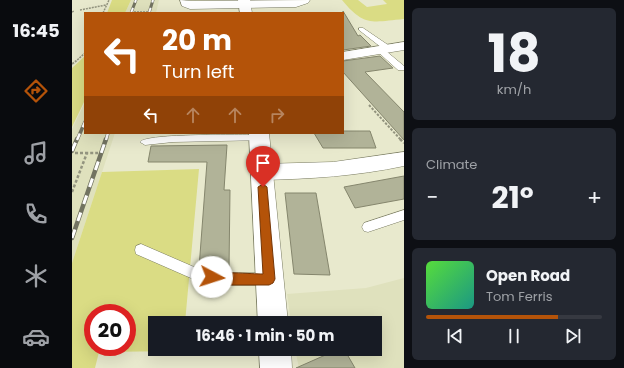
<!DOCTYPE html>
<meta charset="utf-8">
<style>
body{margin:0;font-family:Poppins,sans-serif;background:#242831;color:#f1f3f6;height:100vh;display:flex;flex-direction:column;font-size:15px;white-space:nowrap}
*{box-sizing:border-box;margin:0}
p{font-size:13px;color:#9ea1a6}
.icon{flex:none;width:22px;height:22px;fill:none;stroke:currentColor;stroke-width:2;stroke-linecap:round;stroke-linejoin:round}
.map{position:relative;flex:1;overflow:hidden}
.sheet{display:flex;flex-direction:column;gap:8px;padding:8px;background:#0d0f14;width:220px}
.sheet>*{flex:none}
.top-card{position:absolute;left:12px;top:12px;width:260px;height:122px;border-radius:0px;box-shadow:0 4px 16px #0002;background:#b45309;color:#fff;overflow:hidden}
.speed{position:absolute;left:12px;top:304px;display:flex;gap:8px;font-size:20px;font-weight:700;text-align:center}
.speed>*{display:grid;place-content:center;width:52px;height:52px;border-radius:50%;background:#171b24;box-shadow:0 4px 16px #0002;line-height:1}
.speed .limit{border:6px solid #d22;background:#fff;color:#111}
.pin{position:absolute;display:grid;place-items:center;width:34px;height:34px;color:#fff;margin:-41px -17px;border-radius:50% 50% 50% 0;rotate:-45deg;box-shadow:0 0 4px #0007}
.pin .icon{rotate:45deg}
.me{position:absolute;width:44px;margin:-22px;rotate:95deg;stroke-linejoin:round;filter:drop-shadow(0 0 3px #0008)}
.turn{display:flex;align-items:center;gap:14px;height:84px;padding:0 12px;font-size:18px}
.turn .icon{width:52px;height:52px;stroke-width:2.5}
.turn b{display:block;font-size:28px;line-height:34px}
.lanes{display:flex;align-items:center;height:38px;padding:0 12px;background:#0003;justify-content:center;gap:20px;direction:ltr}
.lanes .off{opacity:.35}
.big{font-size:30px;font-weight:700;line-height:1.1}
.sheet .widget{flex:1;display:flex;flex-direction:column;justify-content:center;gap:6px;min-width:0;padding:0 14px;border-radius:6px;background:#242831}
.sheet .dial{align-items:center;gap:0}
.dial b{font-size:52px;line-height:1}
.song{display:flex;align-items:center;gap:12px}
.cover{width:48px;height:48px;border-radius:6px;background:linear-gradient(135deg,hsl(110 70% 55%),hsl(170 70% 35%))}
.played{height:4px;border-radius:2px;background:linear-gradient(90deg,#b45309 75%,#363941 75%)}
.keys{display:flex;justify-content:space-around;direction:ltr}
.heat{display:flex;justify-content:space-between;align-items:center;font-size:22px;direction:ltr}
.trip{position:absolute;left:76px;top:316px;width:234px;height:40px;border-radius:0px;background:#171b24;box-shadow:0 4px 16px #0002;font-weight:700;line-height:40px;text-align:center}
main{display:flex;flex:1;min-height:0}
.tab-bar{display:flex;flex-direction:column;width:72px;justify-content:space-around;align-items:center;background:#090b0e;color:#9ea1a6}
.tab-bar .icon{width:28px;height:28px}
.tab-bar .selected{color:#b45309}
.tab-bar b{font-size:18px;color:#f1f3f6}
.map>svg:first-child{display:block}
.built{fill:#dfe1bd}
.green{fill:#dadc84;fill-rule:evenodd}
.building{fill:#b1b398;stroke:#85866d}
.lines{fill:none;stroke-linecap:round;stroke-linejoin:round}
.service-casing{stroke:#7a7c62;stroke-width:1}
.minor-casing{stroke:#7a7c62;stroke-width:1}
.tertiary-casing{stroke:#7a7c62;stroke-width:1}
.path-far2{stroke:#93947f;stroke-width:1.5;stroke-dasharray:2 1;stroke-linecap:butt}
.path-far1{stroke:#93947f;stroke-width:2;stroke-dasharray:2.5 1.5;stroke-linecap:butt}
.path{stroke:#93947f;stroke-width:2.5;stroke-dasharray:3 2;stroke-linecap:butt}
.service{fill:#fff;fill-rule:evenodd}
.minor{fill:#fff;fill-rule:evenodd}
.tertiary{fill:#fff;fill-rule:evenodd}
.rail-far2-casing{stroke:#727361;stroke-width:3}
.rail-far1-casing{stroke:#727361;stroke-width:3.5}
.rail-casing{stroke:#727361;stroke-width:4.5}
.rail-far2{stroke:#fff;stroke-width:2;stroke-dasharray:5.5;stroke-linecap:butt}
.rail-far1{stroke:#fff;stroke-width:2.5;stroke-dasharray:7;stroke-linecap:butt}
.rail{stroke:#fff;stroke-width:3;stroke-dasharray:9;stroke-linecap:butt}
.route{fill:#b45309;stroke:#753606}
</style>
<main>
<nav class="tab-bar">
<b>16:45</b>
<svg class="icon selected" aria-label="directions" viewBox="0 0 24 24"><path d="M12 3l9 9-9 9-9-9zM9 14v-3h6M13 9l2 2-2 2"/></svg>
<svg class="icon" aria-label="music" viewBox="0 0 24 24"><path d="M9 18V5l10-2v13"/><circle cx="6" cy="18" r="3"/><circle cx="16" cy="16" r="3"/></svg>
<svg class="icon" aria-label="phone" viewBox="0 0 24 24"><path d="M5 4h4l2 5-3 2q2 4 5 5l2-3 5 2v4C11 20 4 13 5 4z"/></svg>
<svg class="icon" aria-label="climate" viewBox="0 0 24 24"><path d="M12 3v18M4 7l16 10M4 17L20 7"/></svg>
<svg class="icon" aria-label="car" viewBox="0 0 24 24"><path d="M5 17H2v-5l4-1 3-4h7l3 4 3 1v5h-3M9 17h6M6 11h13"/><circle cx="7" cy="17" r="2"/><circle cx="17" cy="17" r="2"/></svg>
</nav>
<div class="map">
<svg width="332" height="368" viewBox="0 0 332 368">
<rect width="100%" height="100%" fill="#e8e9cd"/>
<path class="built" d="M 59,0 L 87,0 L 84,13 L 53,13 Z
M 13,102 L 13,133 L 43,133 L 0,263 L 0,129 Z
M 332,278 L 332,368 L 227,368 L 223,349 L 303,349 L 303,323 L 219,323 L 215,294 L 294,288 Z"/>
<path class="green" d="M 40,0 L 59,0 L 53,13 L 35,13 Z
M 270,0 L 286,0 L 295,7 L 315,4 L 311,0 L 332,0 L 332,19 C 300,22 292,27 270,0 Z
M 13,56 L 13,100 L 0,127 L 0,68 Z
M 127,169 L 113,323 L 83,323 L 83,349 L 110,349 L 110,351 L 27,352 L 23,368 L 0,368 L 0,263 L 30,172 ZM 21,313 L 55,313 L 55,347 L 21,347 Z"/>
<path class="building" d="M 271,11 L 286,36 L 288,35 L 299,46 L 271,50 Z
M 308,56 L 321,68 L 293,72 L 332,112 L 332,140 L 271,72 L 271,61 Z
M 271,131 L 298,131 L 304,148 L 251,148 L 242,133 L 271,133 Z
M 155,145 L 152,190 L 158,190 L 157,269 L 129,269 L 127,268 L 135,162 L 76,162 L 79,146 Z
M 332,176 L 332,199 L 283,208 L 272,187 Z
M 213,193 L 244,193 L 258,275 L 222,274 Z
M 267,349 L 272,349 L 283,368 L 224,368 Z"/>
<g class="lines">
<defs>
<path id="service" d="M 287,28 L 291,28 L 319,47 L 319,51 L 314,51 L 332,66 L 332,70 L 326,70 L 306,52 L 306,48 L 310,48 L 287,30 Z
M 187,135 L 190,136 L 192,138 L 190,140 L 101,142 L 73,145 L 68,142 C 75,133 170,135 187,135 Z
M 332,210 L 332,220 L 296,232 L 292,231 L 290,227 L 292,223 Z
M 69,244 L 129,270 L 152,273 L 197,273 L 202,275 L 204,279 L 202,283 L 197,285 L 152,285 L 128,282 L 64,254 L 63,250 L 64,246 Z"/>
<path id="minor" d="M 108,0 L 120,1 L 238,0 L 236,3 L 224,7 L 118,9 L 110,6 Z
M 332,42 L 332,50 L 271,60 L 271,52 Z
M 332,152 L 332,166 C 285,176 238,179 190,180 L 182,178 L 179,172 L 182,166 L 190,164 L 261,162 Z"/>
<path id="tertiary" d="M 166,0 L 178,0 L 180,13 L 168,13 Z
M 177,133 L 197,133 L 216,323 L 186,323 Z
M 187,349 L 219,349 L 220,368 L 188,368 Z"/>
</defs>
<use href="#service" class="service-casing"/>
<use href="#minor" class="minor-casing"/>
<use href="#tertiary" class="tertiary-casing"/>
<path class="path-far2" d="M 8,10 L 34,5
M 0,12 L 2,11
M 62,12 L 76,12
M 31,13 L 37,0
M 3,62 L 13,53"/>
<path class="path-far1" d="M 0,64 L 4,61
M 297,105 L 329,140"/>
<path class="path" d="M 328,139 L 332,143
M 3,153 L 15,153
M 0,192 L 15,153 L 26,153"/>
<use href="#service" class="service"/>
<use href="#minor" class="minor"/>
<use href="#tertiary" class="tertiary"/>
<defs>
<path id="rail-far2" d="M 59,13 L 64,0
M 77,13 L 81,0"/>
<path id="rail-far1" d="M 5,140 L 13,122
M 34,140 L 36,133"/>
<path id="rail" d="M 0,151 L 5,139
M 0,238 L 34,139"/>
</defs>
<use href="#rail-far2" class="rail-far2-casing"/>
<use href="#rail-far1" class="rail-far1-casing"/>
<use href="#rail" class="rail-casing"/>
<use href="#rail-far2" class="rail-far2"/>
<use href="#rail-far1" class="rail-far1"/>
<use href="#rail" class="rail"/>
</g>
<path class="route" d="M 191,184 L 195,187 L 203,279 L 201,283 L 197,285 L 152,285 L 136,281 L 134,277 L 136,274 C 142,271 181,274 191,274 L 186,187 Z"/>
</svg>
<div class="speed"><div class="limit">20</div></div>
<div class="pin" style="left:191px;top:187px;background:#d93025"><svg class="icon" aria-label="arrive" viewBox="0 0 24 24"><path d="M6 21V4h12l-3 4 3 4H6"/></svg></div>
<svg class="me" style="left:140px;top:277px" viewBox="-20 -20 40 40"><circle r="19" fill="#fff"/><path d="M0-13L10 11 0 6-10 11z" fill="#b45309"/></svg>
<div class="trip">16:46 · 1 min · 50 m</div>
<div class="top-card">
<div class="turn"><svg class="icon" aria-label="left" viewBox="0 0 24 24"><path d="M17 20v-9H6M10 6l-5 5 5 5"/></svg><div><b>20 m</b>Turn left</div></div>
<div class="lanes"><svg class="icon" aria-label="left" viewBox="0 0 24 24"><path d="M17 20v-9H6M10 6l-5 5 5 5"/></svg><svg class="icon off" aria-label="ahead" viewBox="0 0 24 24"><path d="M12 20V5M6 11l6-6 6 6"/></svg><svg class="icon off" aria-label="ahead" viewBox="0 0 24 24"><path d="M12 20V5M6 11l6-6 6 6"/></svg><svg class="icon off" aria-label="right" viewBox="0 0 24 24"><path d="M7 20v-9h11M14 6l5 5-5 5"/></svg></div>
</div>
</div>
<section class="sheet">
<div class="widget dial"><b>18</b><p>km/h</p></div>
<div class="widget"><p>Climate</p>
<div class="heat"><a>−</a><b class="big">21°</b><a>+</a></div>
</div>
<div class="widget">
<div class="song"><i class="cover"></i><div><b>Open Road</b><p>Tom Ferris</p></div></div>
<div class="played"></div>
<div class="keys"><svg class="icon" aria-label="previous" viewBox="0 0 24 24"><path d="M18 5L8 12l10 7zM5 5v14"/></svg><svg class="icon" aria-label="pause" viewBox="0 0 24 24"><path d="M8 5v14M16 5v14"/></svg><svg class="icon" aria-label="next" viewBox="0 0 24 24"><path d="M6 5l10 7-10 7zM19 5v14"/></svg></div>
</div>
</section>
</main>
